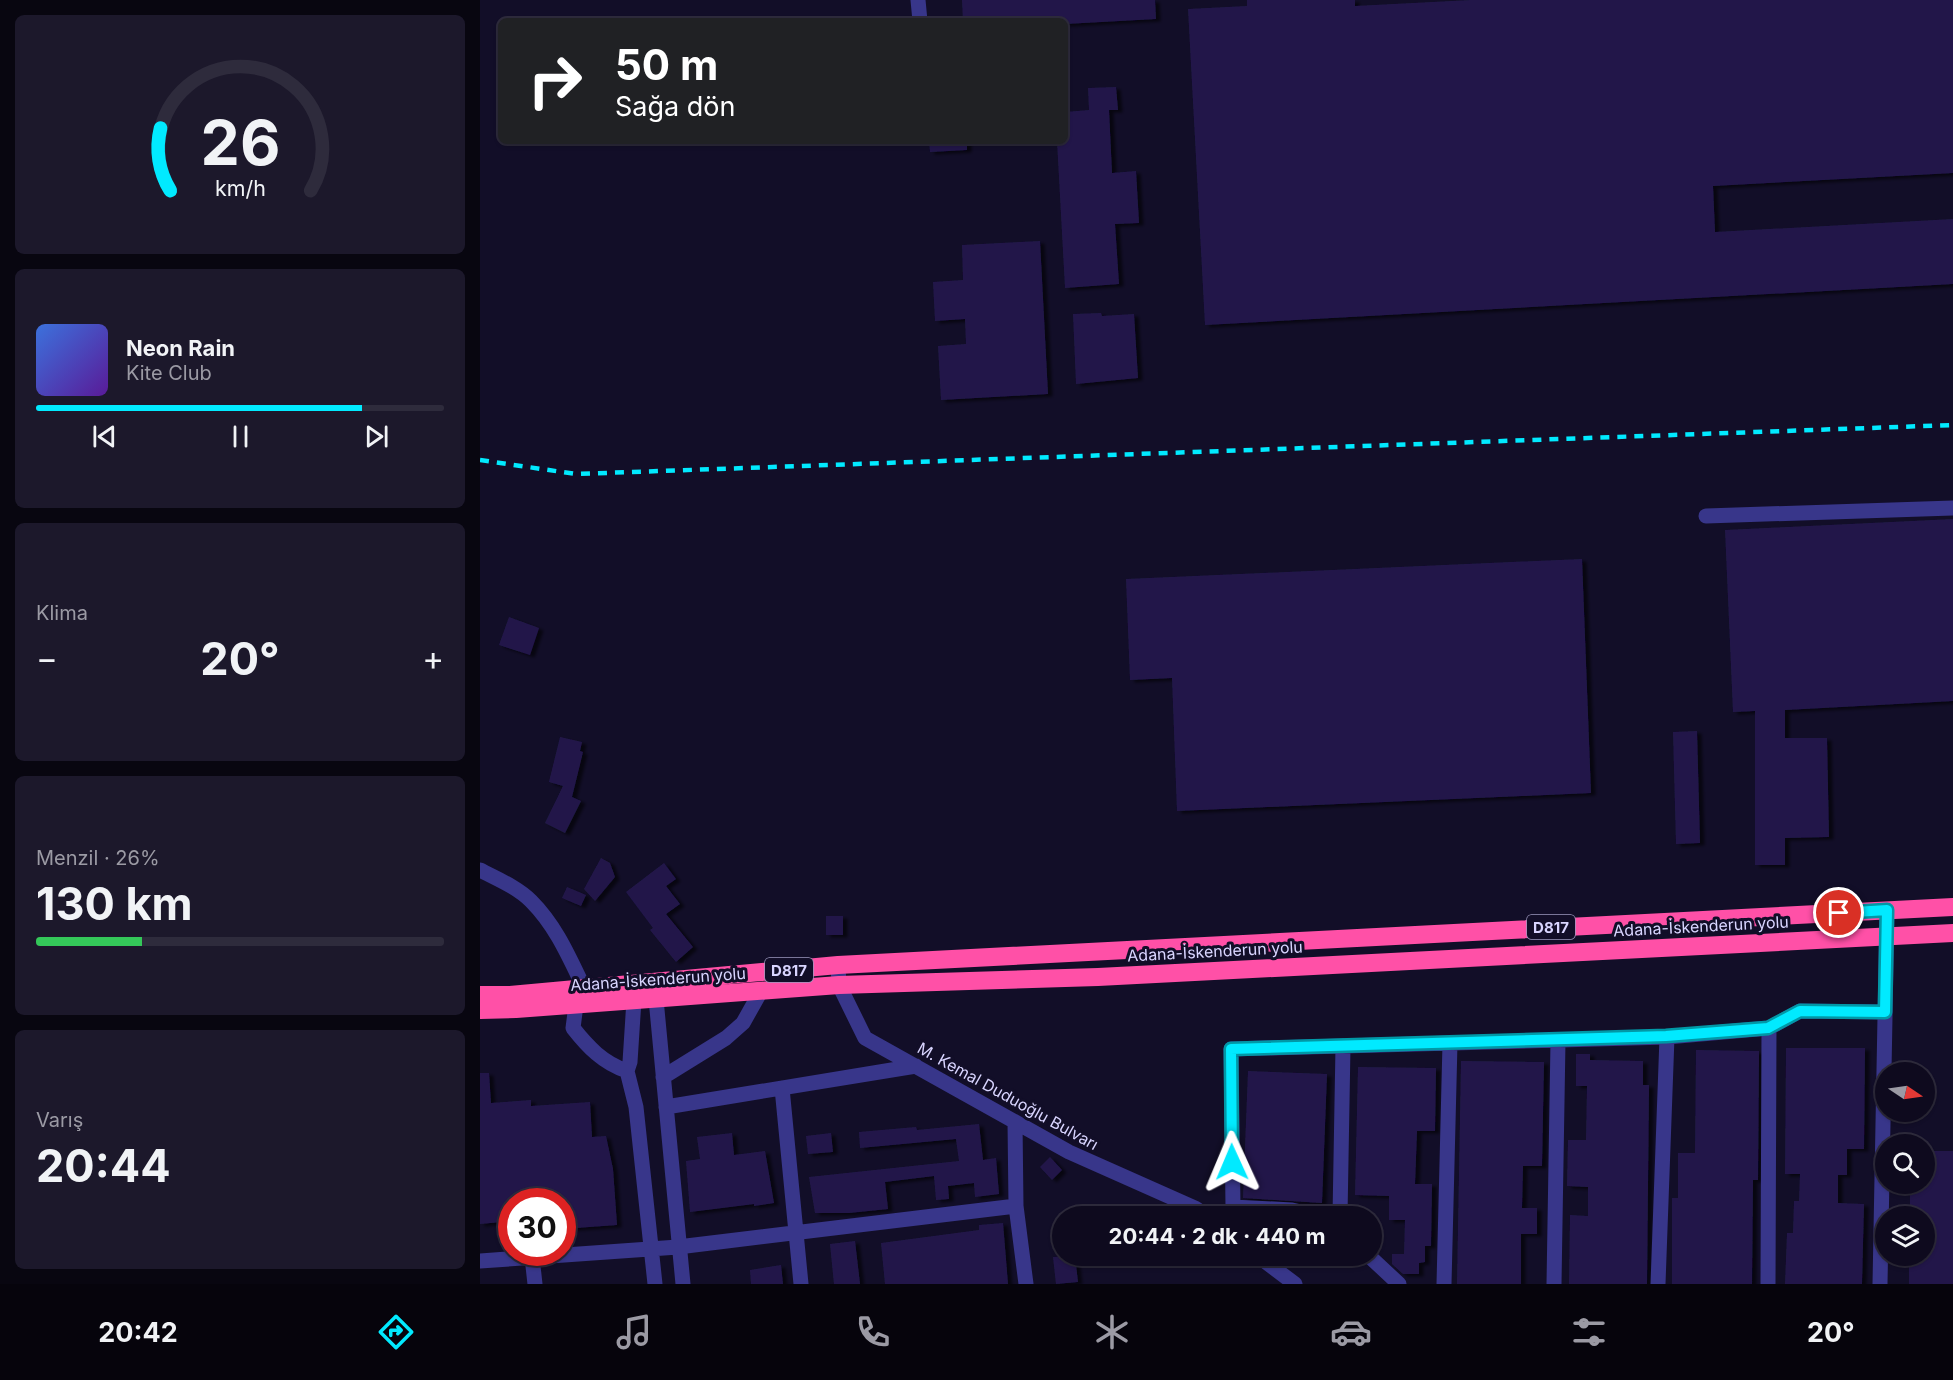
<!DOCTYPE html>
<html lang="tr">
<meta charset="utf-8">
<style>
body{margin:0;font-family:Inter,sans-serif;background:#1c182b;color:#f1f3f6;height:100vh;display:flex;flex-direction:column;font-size:22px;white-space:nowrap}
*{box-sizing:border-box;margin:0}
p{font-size:20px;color:#9b9aa4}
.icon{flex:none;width:33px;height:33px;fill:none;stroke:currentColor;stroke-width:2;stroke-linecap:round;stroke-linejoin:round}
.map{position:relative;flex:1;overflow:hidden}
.details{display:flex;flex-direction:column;gap:15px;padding:15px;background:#080610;width:480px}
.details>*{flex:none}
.banner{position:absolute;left:18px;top:18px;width:570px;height:126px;border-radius:9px;box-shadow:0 2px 4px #0004,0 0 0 2px #2e2b3c;background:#202124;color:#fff;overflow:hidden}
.needle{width:39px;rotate:103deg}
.controls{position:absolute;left:1395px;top:1062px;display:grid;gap:12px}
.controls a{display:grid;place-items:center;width:60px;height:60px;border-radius:50%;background:#0e0a1e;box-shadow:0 2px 4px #0004,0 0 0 2px #2e2b3c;font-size:30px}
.speed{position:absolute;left:18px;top:1188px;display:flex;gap:12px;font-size:30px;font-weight:700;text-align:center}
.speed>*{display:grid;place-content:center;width:78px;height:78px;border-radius:50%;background:#0e0a1e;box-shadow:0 2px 4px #0004,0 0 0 2px #2e2b3c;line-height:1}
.speed .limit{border:9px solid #d22;background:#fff;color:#111}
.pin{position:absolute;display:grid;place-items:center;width:51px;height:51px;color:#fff;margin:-26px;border:3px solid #fff;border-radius:50%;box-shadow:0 2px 6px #0007}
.me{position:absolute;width:66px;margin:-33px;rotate:359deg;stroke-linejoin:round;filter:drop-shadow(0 0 4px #0008)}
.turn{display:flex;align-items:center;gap:21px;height:126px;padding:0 18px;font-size:27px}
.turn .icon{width:78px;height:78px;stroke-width:2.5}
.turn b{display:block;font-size:42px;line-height:51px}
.big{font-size:45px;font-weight:700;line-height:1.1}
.details .widget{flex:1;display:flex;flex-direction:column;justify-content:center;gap:9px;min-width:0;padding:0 21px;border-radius:9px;background:#1c182b}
.details .dial{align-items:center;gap:0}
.dial svg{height:156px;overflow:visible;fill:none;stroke:#2e2b3c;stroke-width:7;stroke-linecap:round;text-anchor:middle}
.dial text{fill:#f1f3f6;stroke:none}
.song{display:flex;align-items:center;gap:18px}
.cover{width:72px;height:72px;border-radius:9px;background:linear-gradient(135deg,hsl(220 70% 55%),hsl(270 70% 35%))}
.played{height:6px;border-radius:3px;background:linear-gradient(90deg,#01eaff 80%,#2e2b3c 80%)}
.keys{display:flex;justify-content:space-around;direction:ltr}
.heat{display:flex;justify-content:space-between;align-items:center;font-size:33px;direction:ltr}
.charge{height:9px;border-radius:4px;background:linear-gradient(90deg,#34c759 26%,#2e2b3c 0)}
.trip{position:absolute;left:572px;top:1206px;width:330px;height:60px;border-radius:30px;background:#0e0a1e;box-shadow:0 2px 4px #0004,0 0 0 2px #2e2b3c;font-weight:700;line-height:60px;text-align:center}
.tab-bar{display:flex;height:96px;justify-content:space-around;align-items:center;background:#06040c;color:#9b9aa4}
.tab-bar .icon{width:42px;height:42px}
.tab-bar .active{color:#01eaff}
.tab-bar b{font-size:27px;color:#f1f3f6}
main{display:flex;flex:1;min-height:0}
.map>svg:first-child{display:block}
.building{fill:#22194a;filter:url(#shadow)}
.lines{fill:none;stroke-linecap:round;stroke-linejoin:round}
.minor{stroke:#38368a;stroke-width:15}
.highway{stroke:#ff50a7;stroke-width:18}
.rail{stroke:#01eaff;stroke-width:4.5;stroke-dasharray:9 8;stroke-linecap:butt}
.route-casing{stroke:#0198a6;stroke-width:15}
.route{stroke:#01eaff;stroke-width:10}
.labels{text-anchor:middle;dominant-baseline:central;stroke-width:6;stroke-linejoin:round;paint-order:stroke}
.shield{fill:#120e28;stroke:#9d99be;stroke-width:1.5}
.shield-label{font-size:15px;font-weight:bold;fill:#d9d5ff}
.street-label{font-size:16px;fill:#d9d5ff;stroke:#120e28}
</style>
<main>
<section class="details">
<div class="widget dial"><svg viewBox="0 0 100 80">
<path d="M14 69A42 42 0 1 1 86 69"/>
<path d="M14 69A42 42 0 0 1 9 37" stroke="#01eaff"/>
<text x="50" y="56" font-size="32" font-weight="700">26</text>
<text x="50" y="72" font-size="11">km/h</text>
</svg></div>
<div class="widget">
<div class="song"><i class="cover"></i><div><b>Neon Rain</b><p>Kite Club</p></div></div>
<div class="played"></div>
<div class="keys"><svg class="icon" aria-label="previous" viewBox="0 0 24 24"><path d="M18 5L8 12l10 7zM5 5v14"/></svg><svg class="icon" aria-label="pause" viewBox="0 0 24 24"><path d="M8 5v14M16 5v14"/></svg><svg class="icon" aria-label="next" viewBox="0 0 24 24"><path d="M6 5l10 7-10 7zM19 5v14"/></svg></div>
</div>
<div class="widget"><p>Klima</p>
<div class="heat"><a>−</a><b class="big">20°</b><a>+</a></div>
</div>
<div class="widget"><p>Menzil · 26%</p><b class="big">130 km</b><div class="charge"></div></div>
<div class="widget"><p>Varış</p><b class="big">20:44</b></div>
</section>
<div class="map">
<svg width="1473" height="1284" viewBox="0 0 1473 1284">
<defs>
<filter id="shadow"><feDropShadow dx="4.5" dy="2.5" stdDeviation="1.5" flood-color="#0009"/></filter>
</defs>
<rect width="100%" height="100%" fill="#120e28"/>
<path class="building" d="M 482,0 L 675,0 L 676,19 L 585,24 L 585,21 L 483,21 Z
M 767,0 L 875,0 L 875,6 L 991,0 L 1473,0 L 1473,173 L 1233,186 L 1235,232 L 1473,219 L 1473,284 L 725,325 L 708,9 L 767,6 Z
M 636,87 L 638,110 L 629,110 L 632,173 L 656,171 L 659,223 L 635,224 L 639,284 L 585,288 L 577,141 L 585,141 L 585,112 L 609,110 L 608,88 Z
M 449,141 L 487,141 L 487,150 L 450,152 Z
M 560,241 L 568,394 L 461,400 L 458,346 L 486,344 L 485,319 L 455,321 L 453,282 L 483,280 L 482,245 Z
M 621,313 L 622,316 L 654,314 L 658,378 L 596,384 L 593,314 Z
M 1473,519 L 1473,701 L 1305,710 L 1305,738 L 1347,738 L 1349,837 L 1305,838 L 1305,865 L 1275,865 L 1275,711 L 1253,712 L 1245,530 Z
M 1102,559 L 1111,793 L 697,811 L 692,678 L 650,680 L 646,579 Z
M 29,617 L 59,628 L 50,655 L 19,645 Z
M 1217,731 L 1220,843 L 1196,844 L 1193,732 Z
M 80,737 L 102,742 L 100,751 L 103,752 L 92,797 L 101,801 L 85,833 L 65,823 L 83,786 L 69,782 Z
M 121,858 L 130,863 L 135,877 L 115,901 L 104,889 Z
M 184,863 L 196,879 L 186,886 L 200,904 L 186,914 L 213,947 L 196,962 L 170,930 L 173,928 L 146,892 Z
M 87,887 L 106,895 L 101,906 L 82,898 Z
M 346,916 L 363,916 L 363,935 L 346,935 Z
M 1306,1048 L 1385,1048 L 1384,1149 L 1367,1149 L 1367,1175 L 1358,1175 L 1358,1203 L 1384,1204 L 1382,1284 L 1305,1284 L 1307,1233 L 1313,1233 L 1314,1201 L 1319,1201 L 1320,1174 L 1305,1174 Z
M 1216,1050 L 1279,1051 L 1278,1180 L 1273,1180 L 1272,1284 L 1192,1284 L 1192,1198 L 1198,1198 L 1198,1153 L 1215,1153 Z
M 1096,1054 L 1110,1054 L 1110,1060 L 1163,1061 L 1163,1085 L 1169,1085 L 1167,1284 L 1089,1284 L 1090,1215 L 1108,1216 L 1108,1187 L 1087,1186 L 1088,1140 L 1106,1140 L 1107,1086 L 1096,1086 Z
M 981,1061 L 1064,1062 L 1062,1166 L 1043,1166 L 1042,1208 L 1057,1208 L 1057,1234 L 1041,1234 L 1041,1284 L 977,1284 Z
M 878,1067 L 956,1068 L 955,1131 L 937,1131 L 935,1184 L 952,1184 L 951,1246 L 945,1246 L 945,1262 L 939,1263 L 939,1274 L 923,1274 L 912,1264 L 912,1254 L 924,1254 L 925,1220 L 909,1220 L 909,1196 L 875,1195 Z
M 768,1071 L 847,1074 L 842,1203 L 763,1198 Z
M 0,1073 L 9,1073 L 11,1103 L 51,1100 L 51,1106 L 110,1102 L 112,1137 L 126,1136 L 133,1169 L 137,1225 L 82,1229 L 82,1202 L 32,1202 L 32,1221 L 0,1224 Z
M 499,1124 L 503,1160 L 516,1158 L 519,1194 L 495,1197 L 494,1183 L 468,1186 L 469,1199 L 456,1200 L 454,1176 L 405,1182 L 408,1209 L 369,1213 L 335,1213 L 329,1177 L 479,1161 L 476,1139 L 380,1148 L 379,1132 L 436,1127 L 437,1130 Z
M 252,1133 L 254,1155 L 285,1151 L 294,1203 L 274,1206 L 274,1204 L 210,1212 L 206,1161 L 220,1159 L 217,1137 Z
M 351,1133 L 353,1152 L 328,1154 L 326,1136 Z
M 1444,1151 L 1473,1151 L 1473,1284 L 1429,1284 L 1429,1256 L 1444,1256 L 1444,1216 L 1430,1216 L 1430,1184 L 1444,1184 Z
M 570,1157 L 582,1170 L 572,1180 L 560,1167 Z
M 523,1223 L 528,1284 L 405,1284 L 401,1243 L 499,1230 L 499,1225 Z
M 375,1241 L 380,1284 L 354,1284 L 350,1244 Z
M 595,1256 L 598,1282 L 576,1284 L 573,1257 Z
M 301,1265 L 303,1284 L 271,1284 L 270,1270 Z"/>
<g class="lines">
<path class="minor" d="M 438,0 L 440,21
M 1226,516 L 1473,508
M 0,870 C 17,879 37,887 51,901 C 76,926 89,957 104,988
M 358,965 L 359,985 L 385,1038 L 589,1152 L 715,1208 L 727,1216
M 176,999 L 203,1284
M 154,1000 L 150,1062 L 147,1071 L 156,1107 L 175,1284
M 96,1005 L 93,1028 C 108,1047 123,1063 147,1071
M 183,1077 L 246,1038 L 263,1023 L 281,991
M 302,1088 L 321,1284
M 186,1107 L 436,1066
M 535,1122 L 536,1206 L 546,1284
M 838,1216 L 812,1210 L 753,1207 L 751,1049 L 1187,1037 L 1289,1028 L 1320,1011 L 1405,1012
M 860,1216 L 863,1046
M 778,1256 L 815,1284
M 889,1256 L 919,1284
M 52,1257 L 55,1284
M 0,1261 L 198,1247 L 536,1206
M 964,1284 L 970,1043
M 1074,1284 L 1078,1041
M 1178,1284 L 1187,1037
M 1288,1284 L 1289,1028
M 1400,1284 L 1407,910"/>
<path class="highway" d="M 0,995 L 30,995 L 358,965 L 1473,907
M 0,1010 L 36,1009 L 359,985 L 618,977 L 1473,933"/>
<path class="rail" d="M 0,460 L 96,474 L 1473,425"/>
</g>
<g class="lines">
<defs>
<path id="route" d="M 752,1162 L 751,1049 L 1186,1036 L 1288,1028 L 1320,1011 L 1405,1012 L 1407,910 L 1359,913"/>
</defs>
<use href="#route" class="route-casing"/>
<use href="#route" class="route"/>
</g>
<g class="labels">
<g class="shield">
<rect x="1047" y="915" width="48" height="24" rx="4.5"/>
<rect x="285" y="958" width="48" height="24" rx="4.5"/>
</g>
<g class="shield-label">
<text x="1071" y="927">D817</text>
<text x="309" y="970">D817</text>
</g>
<g class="street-label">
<text transform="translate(1221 926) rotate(-3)">Adana-İskenderun yolu</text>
<text transform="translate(735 951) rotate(-3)">Adana-İskenderun yolu</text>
<text transform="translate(178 979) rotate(-4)">Adana-İskenderun yolu</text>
<text transform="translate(528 1096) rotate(29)">M. Kemal Duduoğlu Bulvarı</text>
</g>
</g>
</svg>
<div class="controls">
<a><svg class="needle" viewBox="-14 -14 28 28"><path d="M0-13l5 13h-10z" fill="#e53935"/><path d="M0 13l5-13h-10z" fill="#9b9aa4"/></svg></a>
<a><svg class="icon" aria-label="search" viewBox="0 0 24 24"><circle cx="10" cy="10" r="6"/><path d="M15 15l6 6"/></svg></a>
<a><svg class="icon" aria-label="layers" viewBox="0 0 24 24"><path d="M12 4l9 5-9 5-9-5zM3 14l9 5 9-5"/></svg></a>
</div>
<div class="speed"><div class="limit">30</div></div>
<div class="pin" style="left:1359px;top:913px;background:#d93025"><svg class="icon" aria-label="arrive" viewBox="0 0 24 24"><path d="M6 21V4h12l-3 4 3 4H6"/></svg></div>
<svg class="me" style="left:752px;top:1162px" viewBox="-20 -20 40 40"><path d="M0-17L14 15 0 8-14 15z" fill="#01eaff" stroke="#fff" stroke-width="4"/></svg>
<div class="trip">20:44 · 2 dk · 440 m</div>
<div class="banner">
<div class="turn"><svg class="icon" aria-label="right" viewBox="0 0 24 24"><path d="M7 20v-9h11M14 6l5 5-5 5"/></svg><div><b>50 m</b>Sağa dön</div></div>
</div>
</div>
</main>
<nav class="tab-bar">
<b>20:42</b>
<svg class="icon active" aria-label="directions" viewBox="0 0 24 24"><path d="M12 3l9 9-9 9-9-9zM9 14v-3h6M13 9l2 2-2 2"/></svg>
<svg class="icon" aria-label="music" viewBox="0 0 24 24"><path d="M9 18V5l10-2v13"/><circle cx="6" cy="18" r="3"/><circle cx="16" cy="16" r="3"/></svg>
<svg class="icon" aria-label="phone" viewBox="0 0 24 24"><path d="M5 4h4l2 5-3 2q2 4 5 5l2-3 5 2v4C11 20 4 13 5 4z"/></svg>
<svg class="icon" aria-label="climate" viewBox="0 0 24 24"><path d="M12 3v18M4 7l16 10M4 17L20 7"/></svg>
<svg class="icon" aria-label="car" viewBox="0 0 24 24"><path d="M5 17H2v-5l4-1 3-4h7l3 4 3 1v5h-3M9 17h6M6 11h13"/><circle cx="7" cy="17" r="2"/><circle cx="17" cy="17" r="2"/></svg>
<svg class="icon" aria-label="filters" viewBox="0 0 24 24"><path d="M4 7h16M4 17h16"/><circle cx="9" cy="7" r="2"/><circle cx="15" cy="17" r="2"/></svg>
<b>20°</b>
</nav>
